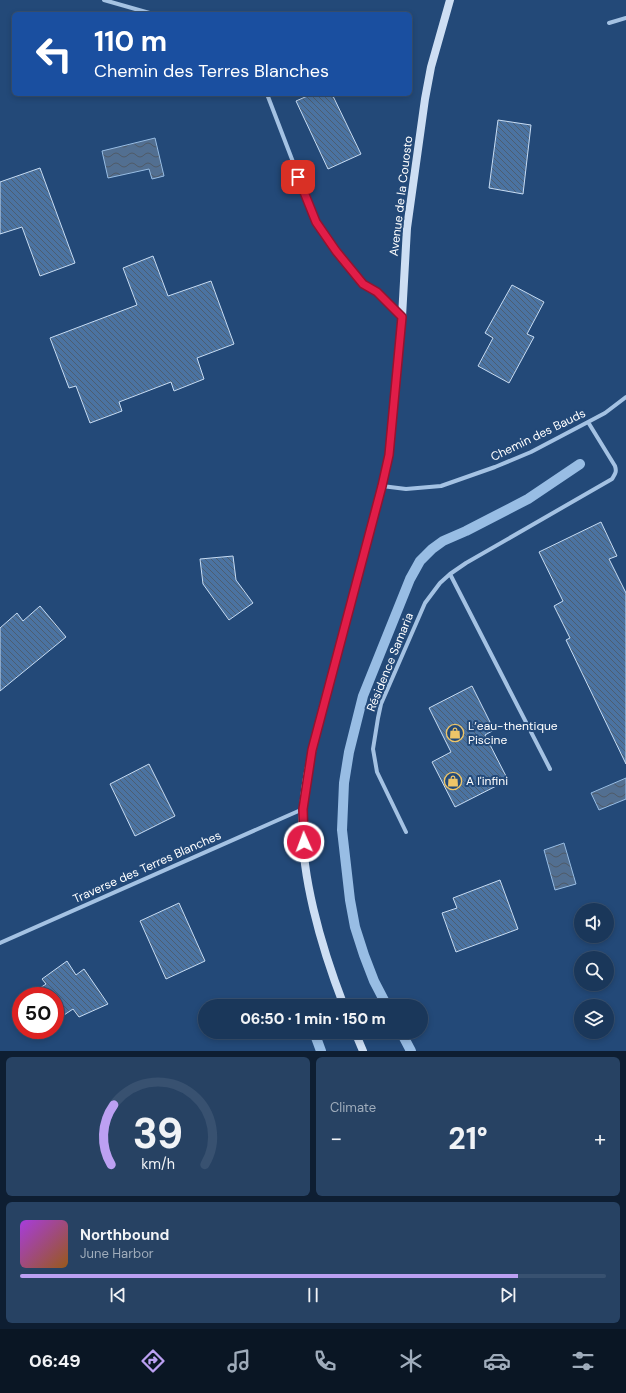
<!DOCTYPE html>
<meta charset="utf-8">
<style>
body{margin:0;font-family:"DM Sans",sans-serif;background:#274263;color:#f1f3f6;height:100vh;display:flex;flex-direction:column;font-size:15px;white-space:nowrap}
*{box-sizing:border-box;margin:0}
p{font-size:13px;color:#9facbb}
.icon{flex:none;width:22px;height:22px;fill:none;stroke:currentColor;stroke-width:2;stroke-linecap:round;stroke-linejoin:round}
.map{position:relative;height:1051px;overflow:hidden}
.panel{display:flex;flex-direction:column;gap:6px;padding:6px;background:#0e1e32;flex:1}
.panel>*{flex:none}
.guide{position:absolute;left:12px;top:12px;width:400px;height:84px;border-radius:6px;box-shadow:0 2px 6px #0003,0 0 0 1px #385170;background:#1a4fa0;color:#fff;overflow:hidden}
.controls{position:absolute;left:574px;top:903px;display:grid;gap:8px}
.controls a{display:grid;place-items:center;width:40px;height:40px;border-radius:50%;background:#1a375a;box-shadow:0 2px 6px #0003,0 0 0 1px #385170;font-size:20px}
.speed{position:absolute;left:12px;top:987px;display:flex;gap:8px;font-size:20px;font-weight:700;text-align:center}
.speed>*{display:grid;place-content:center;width:52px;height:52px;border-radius:50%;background:#1a375a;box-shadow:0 2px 6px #0003,0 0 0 1px #385170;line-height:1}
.speed .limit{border:6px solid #d22;background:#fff;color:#111}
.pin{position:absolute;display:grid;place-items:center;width:34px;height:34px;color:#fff;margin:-17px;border-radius:8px;box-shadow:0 2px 6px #0006}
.me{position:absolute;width:44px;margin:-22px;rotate:358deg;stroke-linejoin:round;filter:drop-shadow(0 0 3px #0008)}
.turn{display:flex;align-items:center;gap:14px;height:84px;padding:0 16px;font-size:18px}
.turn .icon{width:52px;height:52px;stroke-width:2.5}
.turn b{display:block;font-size:28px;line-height:34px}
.big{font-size:30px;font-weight:800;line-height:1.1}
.panel .tile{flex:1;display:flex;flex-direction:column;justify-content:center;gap:6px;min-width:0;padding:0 14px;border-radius:6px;background:#274263}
.panel .dial{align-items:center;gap:0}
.dial svg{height:104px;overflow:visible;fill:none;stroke:#385170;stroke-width:7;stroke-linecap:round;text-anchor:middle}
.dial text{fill:#f1f3f6;stroke:none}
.song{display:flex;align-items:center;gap:12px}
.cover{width:48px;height:48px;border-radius:6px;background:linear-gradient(135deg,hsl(280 70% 55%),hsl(30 70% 35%))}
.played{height:4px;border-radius:2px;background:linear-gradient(90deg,#bca0f2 85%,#385170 85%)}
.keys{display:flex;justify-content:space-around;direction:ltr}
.heat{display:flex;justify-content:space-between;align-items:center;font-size:22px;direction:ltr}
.panel .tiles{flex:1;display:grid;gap:6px;grid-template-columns:1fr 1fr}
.tile:last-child{grid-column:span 2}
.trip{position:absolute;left:198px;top:999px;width:230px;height:40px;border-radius:20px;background:#1a375a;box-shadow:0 2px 6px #0003,0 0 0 1px #385170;font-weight:800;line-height:40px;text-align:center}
.menu{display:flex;height:64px;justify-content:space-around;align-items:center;background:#0a1624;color:#9facbb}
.menu .icon{width:28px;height:28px}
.menu .selected{color:#bca0f2}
.menu b{font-size:18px;color:#f1f3f6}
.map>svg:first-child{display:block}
.water{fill:url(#water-waves);stroke:#98bde4}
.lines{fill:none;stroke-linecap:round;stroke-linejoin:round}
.stream{stroke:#98bde4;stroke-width:10}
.building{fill:url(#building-back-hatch);stroke:#c7dcf3}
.minor{stroke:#a4c2e3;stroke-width:4}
.secondary{stroke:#cddef3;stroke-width:8}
.route-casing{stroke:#92132f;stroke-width:10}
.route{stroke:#e11d48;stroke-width:7}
.labels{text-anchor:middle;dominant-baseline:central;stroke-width:4;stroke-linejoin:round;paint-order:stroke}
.street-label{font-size:12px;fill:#fff;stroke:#234978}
.poi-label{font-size:12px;fill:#fff;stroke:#234978;text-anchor:start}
</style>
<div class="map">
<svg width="626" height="1051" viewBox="0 0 626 1051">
<defs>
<pattern id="water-waves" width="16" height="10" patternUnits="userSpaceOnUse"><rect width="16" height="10" fill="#526f91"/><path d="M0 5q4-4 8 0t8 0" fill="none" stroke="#4e5a68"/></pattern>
<pattern id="building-back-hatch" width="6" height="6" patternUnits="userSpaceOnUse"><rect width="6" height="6" fill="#4b73a1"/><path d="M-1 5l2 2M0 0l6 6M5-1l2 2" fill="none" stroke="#4c5e72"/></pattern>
</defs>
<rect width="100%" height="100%" fill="#234978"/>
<path class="water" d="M 155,138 L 164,176 L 152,179 L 149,169 L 108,178 L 102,151 Z
M 626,778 L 626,799 L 599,810 L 591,793 Z
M 564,843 L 576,884 L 555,890 L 544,850 Z"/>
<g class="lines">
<path class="stream" d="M 387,1006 L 374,981 L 364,955 L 355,927 L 350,900 L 342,830 L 344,783 L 349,752 L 363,696 L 410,579 L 420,561 L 432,549 L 443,541 L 466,531 L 528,499 L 580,464
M 314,1032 L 321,1051
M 401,1032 L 411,1051"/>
</g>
<path class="building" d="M 312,94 L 332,94 L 361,154 L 328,169 L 296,101 Z
M 498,120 L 531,125 L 523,194 L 489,188 Z
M 40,168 L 75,263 L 40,276 L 22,227 L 0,234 L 0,182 Z
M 153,256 L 168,296 L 211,281 L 234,344 L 197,358 L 204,379 L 174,391 L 171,382 L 119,402 L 122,411 L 90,423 L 76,386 L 69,388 L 50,338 L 137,305 L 123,268 Z
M 512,285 L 544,302 L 527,334 L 534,337 L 509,383 L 478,366 L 493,338 L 485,333 Z
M 601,522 L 617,556 L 609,559 L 626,593 L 626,764 L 566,640 L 570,638 L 554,606 L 563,601 L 539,552 Z
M 233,556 L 236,580 L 253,603 L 229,620 L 203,584 L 200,559 Z
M 40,606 L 66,637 L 0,691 L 0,628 L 17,613 L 23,621 Z
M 472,686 L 494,730 L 485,735 L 508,780 L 455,807 L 432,762 L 451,752 L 429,708 Z
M 149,764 L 175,816 L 135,836 L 110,784 Z
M 500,880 L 518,929 L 456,952 L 442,913 L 457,908 L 453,898 Z
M 179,903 L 205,961 L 166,979 L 140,921 Z
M 67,961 L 76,975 L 84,969 L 108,1004 L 79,1017 L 73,1009 L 55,1021 L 55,996 L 28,996 L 46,984 L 42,979 Z
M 21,1001 L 21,1015 L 15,1006 Z
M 31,1030 L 42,1030 L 34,1036 Z"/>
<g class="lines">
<path class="minor" d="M 104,0 L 153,14
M 609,23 L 626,18
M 267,94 L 316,222 L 336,251 L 363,284 L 377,292 L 401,316
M 382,486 L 406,489 L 441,486 L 495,467 L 531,452 L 588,422 L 605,413 L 626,397
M 450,574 L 550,769
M 406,832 L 377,772 L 373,749 L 378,718 L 381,704 L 425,603 L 440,583 L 450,574 L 466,563 L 612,479 C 615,474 617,472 615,466 L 588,422
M 0,943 L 303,809"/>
<path class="secondary" d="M 344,1006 C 322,949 298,870 303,809 C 307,761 321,716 333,670 C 349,608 366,547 382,486 L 389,455 L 402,317 L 407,228 L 425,99 L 431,67 L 450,0
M 355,1032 L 363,1051"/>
</g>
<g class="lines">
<defs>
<path id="route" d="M 298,177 L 316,222 L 336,251 L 363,284 L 377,292 L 402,317 L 389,455 L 382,486 L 312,750 L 303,809 L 304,842"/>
</defs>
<use href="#route" class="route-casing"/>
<use href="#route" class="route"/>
</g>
<defs>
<symbol id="shop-ring" viewBox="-11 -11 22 22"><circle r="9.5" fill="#234978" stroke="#eec568" stroke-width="1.5"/><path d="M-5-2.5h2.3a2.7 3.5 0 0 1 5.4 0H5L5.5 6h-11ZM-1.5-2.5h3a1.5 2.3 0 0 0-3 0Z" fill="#eec568"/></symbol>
</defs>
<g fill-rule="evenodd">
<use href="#shop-ring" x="445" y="723" width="20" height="20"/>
<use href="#shop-ring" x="443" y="771" width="20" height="20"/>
</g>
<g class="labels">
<g class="street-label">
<text transform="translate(401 196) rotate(-83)">Avenue de la Couosto</text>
<text transform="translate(538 435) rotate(-26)">Chemin des Bauds</text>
<text transform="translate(390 662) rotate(-68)">Résidence Samaria</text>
<text transform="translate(147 867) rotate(-24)">Traverse des Terres Blanches</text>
</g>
<g class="poi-label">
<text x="468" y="726">L’eau-thentique<tspan x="468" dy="14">Piscine</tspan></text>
<text x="466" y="781">A l'infini</text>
</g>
</g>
</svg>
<div class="controls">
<a><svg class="icon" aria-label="sound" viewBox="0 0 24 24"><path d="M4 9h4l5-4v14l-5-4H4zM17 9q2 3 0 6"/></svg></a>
<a><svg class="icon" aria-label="search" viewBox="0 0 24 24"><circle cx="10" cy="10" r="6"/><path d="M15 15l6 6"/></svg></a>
<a><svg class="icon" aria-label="layers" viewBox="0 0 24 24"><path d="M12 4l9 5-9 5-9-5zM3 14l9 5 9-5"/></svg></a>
</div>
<div class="speed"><div class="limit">50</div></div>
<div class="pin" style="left:298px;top:177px;background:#d93025"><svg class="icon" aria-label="arrive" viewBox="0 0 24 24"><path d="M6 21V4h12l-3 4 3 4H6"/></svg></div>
<svg class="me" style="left:304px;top:842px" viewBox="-20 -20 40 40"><circle r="17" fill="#e11d48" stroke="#fff" stroke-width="3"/><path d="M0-11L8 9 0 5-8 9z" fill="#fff"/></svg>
<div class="trip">06:50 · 1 min · 150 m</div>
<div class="guide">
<div class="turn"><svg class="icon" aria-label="left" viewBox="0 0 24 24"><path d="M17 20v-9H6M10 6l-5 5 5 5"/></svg><div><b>110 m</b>Chemin des Terres Blanches</div></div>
</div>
</div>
<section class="panel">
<div class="tiles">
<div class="tile dial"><svg viewBox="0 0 100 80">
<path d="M14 69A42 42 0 1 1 86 69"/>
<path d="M14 69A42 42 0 0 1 16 23" stroke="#bca0f2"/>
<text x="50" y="56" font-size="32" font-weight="700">39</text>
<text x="50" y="72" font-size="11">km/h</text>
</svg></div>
<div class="tile"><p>Climate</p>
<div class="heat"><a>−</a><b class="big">21°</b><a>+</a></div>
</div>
<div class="tile">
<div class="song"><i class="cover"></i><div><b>Northbound</b><p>June Harbor</p></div></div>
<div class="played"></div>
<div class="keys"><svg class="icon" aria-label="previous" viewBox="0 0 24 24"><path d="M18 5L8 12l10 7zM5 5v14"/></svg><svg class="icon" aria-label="pause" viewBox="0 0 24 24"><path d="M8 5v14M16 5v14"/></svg><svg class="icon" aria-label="next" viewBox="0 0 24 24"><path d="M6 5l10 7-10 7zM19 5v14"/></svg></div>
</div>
</div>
</section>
<nav class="menu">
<b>06:49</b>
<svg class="icon selected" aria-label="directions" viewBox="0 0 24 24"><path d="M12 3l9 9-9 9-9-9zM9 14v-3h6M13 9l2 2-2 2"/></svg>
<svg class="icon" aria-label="music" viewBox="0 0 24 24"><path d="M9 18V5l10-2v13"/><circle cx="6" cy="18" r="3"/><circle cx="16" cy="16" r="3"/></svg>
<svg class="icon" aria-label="phone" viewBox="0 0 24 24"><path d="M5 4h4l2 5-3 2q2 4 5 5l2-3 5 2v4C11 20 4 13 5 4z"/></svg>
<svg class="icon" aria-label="climate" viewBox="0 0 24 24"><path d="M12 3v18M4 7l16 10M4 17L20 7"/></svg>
<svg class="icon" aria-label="car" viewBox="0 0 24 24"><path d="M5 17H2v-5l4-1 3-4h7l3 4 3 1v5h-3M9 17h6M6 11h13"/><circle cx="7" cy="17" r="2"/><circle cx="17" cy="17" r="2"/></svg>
<svg class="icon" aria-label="filters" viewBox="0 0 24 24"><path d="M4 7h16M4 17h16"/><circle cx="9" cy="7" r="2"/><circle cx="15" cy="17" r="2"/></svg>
</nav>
